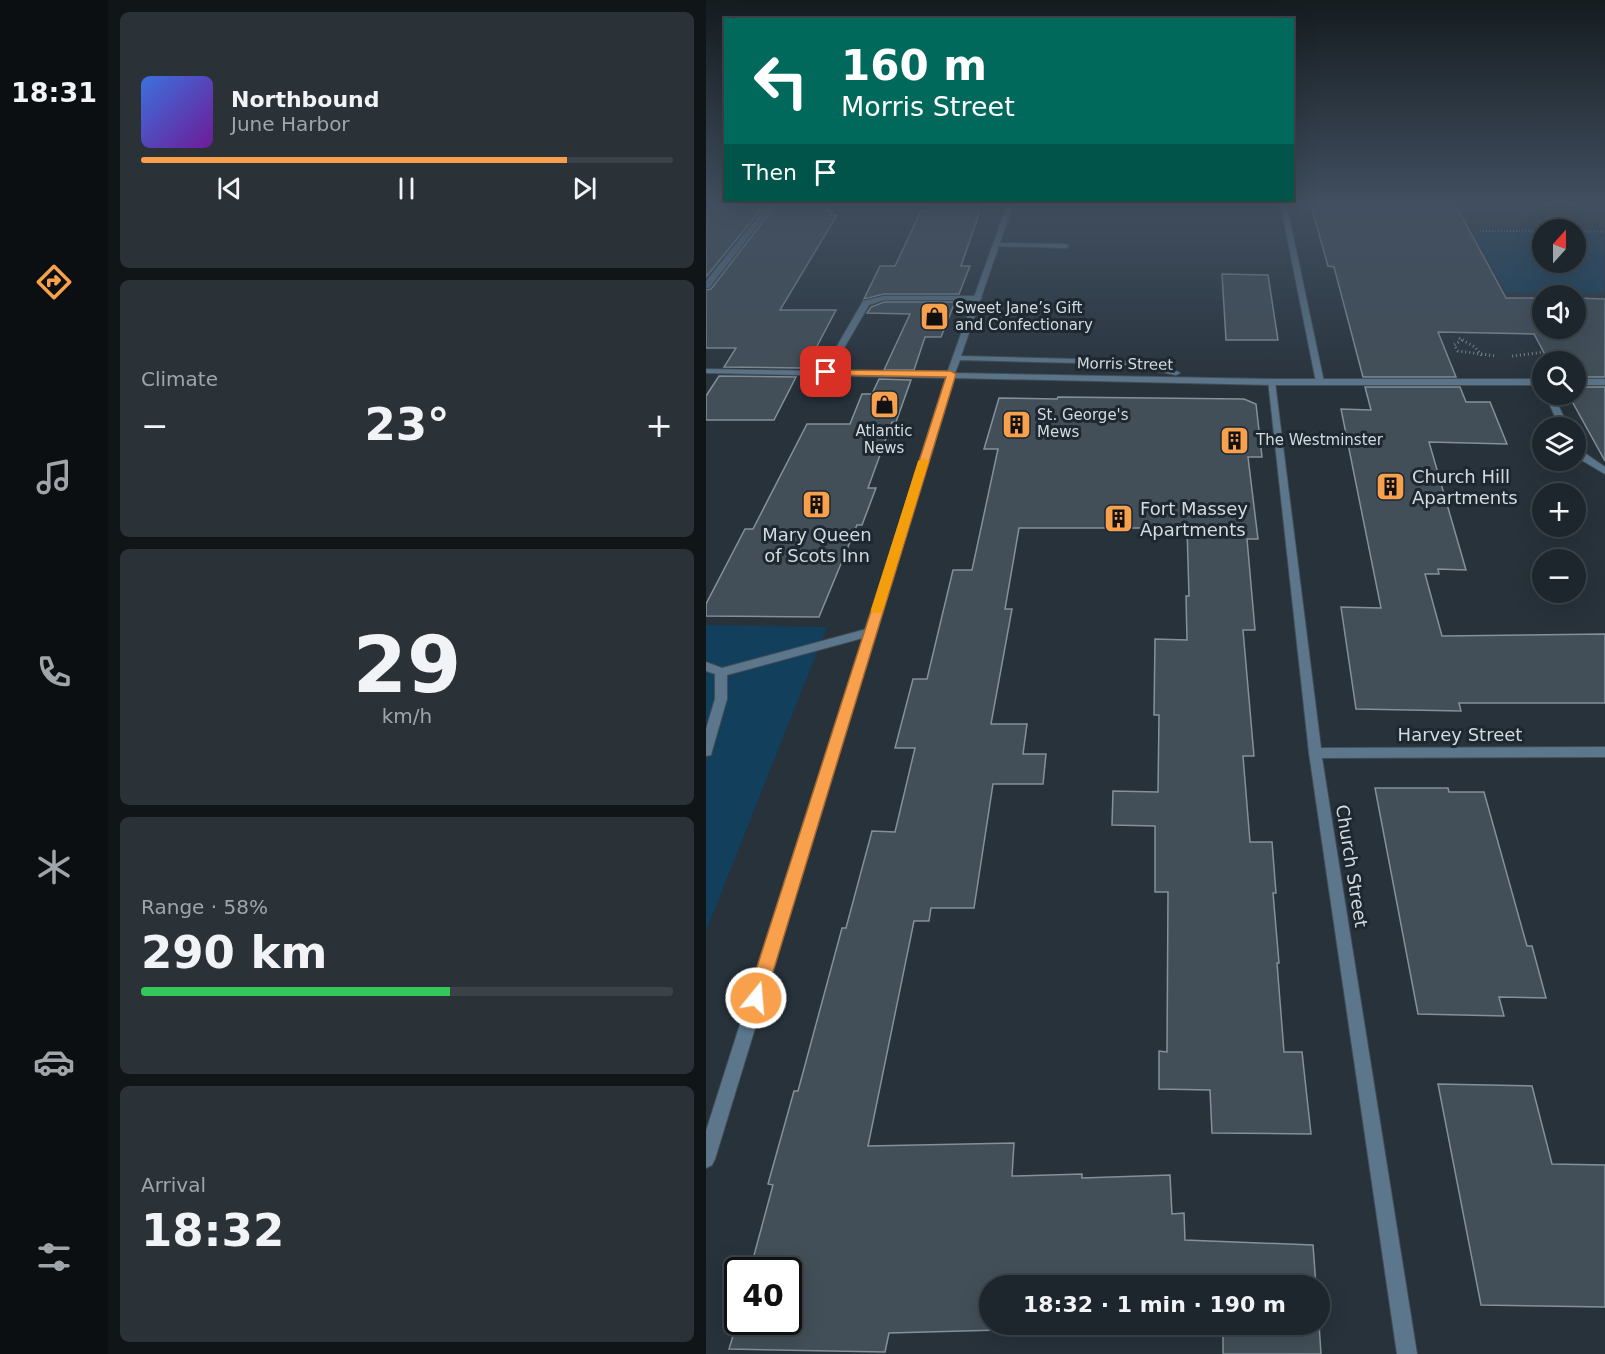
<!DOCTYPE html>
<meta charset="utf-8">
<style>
body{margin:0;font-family:"DejaVu Sans",sans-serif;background:#2a3238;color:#f1f3f6;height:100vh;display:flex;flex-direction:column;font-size:22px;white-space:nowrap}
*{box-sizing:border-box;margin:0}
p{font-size:20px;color:#a0a5a9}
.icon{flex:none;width:33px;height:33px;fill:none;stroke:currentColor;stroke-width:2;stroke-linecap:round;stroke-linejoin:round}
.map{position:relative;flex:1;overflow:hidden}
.side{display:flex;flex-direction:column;gap:12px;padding:12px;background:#101518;width:598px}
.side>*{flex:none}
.top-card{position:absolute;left:18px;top:18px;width:570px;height:183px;border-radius:0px;box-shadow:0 6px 24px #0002,0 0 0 2px #3b4348;background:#00695c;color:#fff;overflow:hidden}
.needle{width:39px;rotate:21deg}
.buttons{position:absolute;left:826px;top:219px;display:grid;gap:12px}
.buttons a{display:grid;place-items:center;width:54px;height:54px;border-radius:50%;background:#1d262c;box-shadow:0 6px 24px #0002,0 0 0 2px #3b4348;font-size:30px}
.speed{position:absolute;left:18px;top:1257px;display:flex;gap:12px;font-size:30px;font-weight:700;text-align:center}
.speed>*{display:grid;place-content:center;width:78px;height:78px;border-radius:50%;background:#1d262c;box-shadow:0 6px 24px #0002,0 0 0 2px #3b4348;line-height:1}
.speed .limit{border:3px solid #111;border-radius:9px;background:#fff;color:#111}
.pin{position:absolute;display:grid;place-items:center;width:51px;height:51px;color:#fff;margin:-26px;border-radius:12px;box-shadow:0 3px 9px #0006}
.me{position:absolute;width:66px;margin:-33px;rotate:17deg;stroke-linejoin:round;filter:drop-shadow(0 0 4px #0008)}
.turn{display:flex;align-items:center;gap:21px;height:126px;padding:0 18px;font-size:27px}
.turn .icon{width:78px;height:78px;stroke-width:2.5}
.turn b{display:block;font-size:42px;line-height:51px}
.then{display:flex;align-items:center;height:57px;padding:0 18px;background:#0003;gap:12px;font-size:22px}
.big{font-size:45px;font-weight:700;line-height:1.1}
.side .tile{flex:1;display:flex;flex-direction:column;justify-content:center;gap:9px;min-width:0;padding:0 21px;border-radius:9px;background:#2a3238}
.side .dial{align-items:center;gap:0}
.dial b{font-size:78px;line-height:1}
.song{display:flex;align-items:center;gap:18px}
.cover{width:72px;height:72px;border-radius:9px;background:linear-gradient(135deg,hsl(220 70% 55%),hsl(280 70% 35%))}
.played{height:6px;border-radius:3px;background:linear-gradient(90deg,#f9a04c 80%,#3b4348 80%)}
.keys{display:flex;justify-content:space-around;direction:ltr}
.heat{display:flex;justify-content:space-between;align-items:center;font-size:33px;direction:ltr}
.charge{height:9px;border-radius:4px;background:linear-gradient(90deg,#34c759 58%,#3b4348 0)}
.trip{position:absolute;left:273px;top:1275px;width:351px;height:60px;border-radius:30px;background:#1d262c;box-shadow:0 6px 24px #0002,0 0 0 2px #3b4348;font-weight:700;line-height:60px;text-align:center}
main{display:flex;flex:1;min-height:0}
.tabs{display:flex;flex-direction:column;width:108px;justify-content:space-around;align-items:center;background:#0c0f12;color:#a0a5a9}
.tabs .icon{width:42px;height:42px}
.tabs .on{color:#f9a04c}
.tabs b{font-size:27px;color:#f1f3f6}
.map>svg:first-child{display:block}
.green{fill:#113f5c;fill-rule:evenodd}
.building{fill:#424f58;stroke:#84919c;stroke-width:1.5}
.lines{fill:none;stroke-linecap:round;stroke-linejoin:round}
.service-casing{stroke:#434d55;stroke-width:2}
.minor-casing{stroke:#434d55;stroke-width:2}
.tertiary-casing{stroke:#434d55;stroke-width:2}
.path-far1{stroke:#838c93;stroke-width:2;stroke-dasharray:1 2;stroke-linecap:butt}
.path{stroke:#838c93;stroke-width:3;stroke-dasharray:1 3;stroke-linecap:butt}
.service{fill:#5c778c;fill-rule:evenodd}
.minor{fill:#5c778c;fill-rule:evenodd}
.tertiary{fill:#5c778c;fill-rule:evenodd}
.route{fill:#f9a04c;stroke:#a26831;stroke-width:1.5}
.slow{fill:#f59e0b}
.labels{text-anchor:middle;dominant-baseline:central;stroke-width:6;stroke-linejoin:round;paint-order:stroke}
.far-poi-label{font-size:15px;fill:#d3dae0;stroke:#1d2830;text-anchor:start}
.far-street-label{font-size:15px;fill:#d3dae0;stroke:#1d2830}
.poi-label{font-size:18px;fill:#d3dae0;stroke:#1d2830;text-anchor:start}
.street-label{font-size:18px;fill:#d3dae0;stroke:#1d2830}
</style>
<main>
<nav class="tabs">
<b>18:31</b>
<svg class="icon on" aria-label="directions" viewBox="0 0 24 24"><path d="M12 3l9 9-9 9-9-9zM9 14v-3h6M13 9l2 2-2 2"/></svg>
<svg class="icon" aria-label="music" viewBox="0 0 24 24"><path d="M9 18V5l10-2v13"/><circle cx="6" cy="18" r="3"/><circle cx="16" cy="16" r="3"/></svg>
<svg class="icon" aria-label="phone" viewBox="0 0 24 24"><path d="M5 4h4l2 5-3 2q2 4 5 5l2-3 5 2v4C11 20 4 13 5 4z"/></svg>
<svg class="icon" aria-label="climate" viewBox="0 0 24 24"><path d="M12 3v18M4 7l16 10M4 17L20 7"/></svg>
<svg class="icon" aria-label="car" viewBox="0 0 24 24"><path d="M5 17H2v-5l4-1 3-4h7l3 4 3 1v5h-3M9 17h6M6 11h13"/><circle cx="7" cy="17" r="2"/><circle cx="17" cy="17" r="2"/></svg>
<svg class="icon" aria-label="filters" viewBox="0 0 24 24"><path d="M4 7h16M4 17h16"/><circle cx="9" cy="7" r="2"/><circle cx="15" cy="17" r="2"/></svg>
</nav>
<section class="side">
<div class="tile">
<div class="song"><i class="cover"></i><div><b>Northbound</b><p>June Harbor</p></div></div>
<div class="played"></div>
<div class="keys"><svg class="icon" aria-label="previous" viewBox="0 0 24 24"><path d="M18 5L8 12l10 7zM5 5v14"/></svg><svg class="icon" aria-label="pause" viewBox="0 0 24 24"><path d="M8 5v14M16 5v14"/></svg><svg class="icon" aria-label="next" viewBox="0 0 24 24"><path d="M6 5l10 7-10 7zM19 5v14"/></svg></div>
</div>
<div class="tile"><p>Climate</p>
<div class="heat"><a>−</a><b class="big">23°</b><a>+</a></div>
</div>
<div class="tile dial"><b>29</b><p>km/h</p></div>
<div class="tile"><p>Range · 58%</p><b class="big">290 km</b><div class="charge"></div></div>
<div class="tile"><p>Arrival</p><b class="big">18:32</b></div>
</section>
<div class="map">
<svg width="899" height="1354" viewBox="0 0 899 1354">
<rect width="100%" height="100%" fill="#27323b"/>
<path class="green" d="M 765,228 L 898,229 L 898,293 L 800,292 ZM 837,230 L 870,230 L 870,262 L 837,262 Z
M 0,625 L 121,627 L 0,931 Z"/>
<path class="building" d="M 0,202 L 61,202 L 0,277 Z
M 72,202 L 122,202 L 121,203 L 126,203 L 121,211 L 127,211 L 124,215 L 131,215 L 74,310 L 130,310 L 110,348 L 105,348 L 95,368 L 18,367 L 30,348 L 0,348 L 0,290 L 5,289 Z
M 230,202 L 273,202 L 269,211 L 274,211 L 255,266 L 264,266 L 253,294 L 178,294 L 158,299 L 174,266 L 189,266 L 215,211 L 226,211 Z
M 604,202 L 748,202 L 800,298 L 837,298 L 837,328 L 870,328 L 870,298 L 899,299 L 899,377 L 870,377 L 870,362 L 843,362 L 828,334 L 732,332 L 750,377 L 657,377 L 628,267 L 622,266 Z
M 516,274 L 562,275 L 572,340 L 520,340 Z
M 178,302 L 249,302 L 235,337 L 219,337 L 208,370 L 178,370 L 204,314 L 161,313 L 165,307 Z
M 13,376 L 90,377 L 68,420 L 0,420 L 0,396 Z
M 173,379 L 205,380 L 190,422 L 186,422 L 162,488 L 170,488 L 156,525 L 151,525 L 113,617 L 0,616 L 0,604 L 39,529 L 47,529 L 101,424 L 144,424 L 156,394 L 166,394 Z
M 659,387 L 754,387 L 760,402 L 784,402 L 801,444 L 723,442 L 760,570 L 732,569 L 733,574 L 719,574 L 736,636 L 899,634 L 899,703 L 753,703 L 755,711 L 650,709 L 635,607 L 675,608 L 635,409 L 665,410 Z
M 870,387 L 899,387 L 899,461 L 862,394 L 870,394 Z
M 352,397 L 538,399 L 550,404 L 556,457 L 542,457 L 552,539 L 541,539 L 549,630 L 537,630 L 548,756 L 537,756 L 544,842 L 566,842 L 570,893 L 567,893 L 573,963 L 571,963 L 578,1052 L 596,1052 L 605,1134 L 506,1133 L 504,1090 L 453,1089 L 453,1051 L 461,1052 L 462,892 L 449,892 L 449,826 L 406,825 L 407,791 L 452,792 L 453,715 L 448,715 L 449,639 L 481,640 L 480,596 L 483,596 L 481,528 L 313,528 L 299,609 L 306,609 L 285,724 L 321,724 L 317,754 L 340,754 L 337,784 L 287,784 L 268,908 L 225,908 L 223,921 L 208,921 L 162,1146 L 308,1143 L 306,1176 L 376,1174 L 376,1178 L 464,1175 L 466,1214 L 478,1213 L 479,1240 L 607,1245 L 610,1286 L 284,1286 L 284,1324 L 613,1324 L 615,1354 L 517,1354 L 517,1330 L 398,1334 L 398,1327 L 183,1333 L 179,1352 L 23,1349 L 32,1319 L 32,1322 L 82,1322 L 82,1270 L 44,1270 L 67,1185 L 62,1184 L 88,1091 L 92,1091 L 136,928 L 140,928 L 166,831 L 189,832 L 209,748 L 189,748 L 207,679 L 221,679 L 247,570 L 266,570 L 292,449 L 278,449 L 293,398 L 351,399 Z
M 669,788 L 742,788 L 743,792 L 778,792 L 821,946 L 826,946 L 840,998 L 793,997 L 798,1016 L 712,1014 Z
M 732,1084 L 826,1086 L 846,1164 L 899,1165 L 899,1307 L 775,1305 Z"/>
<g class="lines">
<defs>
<path id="service" d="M 574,202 L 580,202 L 618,382 L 614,385 L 610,382 Z
M 290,243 L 360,244 L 363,246 L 360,248 L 288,246 L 287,245 Z
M 178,296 L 272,296 L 276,298 L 272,300 L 178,300 L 163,305 L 124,372 L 117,374 L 116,372 L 157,301 Z
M 839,394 L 847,394 L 863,428 L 854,428 Z
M 870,447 L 899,467 L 899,474 L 870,457 Z
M 164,628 L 170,632 L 168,635 L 21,675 L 21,699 L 6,751 L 5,755 L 0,756 L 0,729 L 9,699 L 9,674 L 0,671 L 0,662 L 16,668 Z"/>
<path id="minor" d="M 64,202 L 70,202 L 3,288 L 0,288 L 0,281 Z
M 562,380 L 569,382 L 615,748 L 899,747 L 899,757 L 616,758 L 711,1354 L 691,1354 L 603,753 Z"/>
<path id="tertiary" d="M 302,202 L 308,202 L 255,356 L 414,360 L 470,371 L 474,373 L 470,375 L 414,364 L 254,360 L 249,373 L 565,379 L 837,379 L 837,385 L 565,385 L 248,378 L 9,1159 L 6,1165 L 0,1168 L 0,1131 L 240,378 L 0,373 L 0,369 L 241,373 Z
M 870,379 L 899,379 L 899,385 L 870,385 Z"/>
</defs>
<use href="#service" class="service-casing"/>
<use href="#minor" class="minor-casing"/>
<use href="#tertiary" class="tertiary-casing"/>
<path class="path-far1" d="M 774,231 L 837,231
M 870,231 L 899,232"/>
<path class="path" d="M 753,338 L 769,347 L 776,356
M 756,340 L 748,345 L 752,351 L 790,356
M 806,356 L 838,352"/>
<use href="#service" class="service"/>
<use href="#minor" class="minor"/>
<use href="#tertiary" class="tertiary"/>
</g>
<linearGradient id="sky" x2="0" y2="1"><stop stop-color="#151c20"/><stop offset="0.52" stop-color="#414f60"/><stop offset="1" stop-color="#414f60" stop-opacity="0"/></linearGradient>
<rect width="899" height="391" fill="url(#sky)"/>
<path class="route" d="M 117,370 L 245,371 L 250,374 L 59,998 L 56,1004 L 50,1007 L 44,1004 L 41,998 L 240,377 L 120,375 L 117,374 Z"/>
<path class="slow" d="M 218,458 L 223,461 L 177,610 L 175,613 L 166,613 L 165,610 L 212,461 Z"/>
<defs>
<symbol id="shop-square" viewBox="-11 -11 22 22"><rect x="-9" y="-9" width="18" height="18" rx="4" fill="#f9a04c" stroke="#1d2830"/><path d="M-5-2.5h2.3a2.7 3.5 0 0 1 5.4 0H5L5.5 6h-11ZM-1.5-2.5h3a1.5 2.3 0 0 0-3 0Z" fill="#111"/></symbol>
<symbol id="building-square" viewBox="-11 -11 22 22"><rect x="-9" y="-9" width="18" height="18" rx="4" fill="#f9a04c" stroke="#1d2830"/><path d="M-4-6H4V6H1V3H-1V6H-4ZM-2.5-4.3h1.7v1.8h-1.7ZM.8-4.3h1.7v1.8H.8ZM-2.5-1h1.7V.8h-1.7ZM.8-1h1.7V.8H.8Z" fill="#111"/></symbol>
</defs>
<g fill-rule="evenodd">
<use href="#shop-square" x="212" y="300" width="33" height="33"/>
<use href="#shop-square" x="162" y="388" width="33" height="33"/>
<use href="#building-square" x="294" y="408" width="33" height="33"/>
<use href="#building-square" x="512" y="424" width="33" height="33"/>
<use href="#building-square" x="668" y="470" width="33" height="33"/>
<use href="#building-square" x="94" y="488" width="33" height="33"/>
<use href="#building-square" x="396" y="502" width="33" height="33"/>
</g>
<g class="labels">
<g class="far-poi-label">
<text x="249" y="308">Sweet Jane’s Gift<tspan x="249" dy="17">and Confectionary</tspan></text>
<text x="331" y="415">St. George's<tspan x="331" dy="17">Mews</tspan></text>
<text x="178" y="431" text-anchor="middle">Atlantic<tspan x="178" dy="17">News</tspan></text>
<text x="550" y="440">The Westminster</text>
</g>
<g class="far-street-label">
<text transform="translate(419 364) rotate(1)">Morris Street</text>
</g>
<g class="poi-label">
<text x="706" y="476">Church Hill<tspan x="706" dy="21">Apartments</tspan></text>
<text x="434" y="508">Fort Massey<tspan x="434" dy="21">Apartments</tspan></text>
<text x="111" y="534" text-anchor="middle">Mary Queen<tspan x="111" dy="21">of Scots Inn</tspan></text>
</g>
<g class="street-label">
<text x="754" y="734">Harvey Street</text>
<text transform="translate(646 866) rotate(81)">Church Street</text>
</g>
</g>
</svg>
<div class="buttons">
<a><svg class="needle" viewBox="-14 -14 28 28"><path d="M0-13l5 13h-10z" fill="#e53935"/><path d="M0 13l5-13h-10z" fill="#a0a5a9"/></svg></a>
<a><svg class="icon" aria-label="sound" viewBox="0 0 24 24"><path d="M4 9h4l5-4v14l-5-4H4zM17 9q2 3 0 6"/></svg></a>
<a><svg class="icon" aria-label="search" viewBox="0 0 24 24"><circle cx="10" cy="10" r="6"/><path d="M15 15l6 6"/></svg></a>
<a><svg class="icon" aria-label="layers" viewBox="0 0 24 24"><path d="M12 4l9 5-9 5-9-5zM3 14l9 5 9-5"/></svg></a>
<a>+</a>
<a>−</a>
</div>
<div class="speed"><div class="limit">40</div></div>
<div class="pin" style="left:120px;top:372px;background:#d93025"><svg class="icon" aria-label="arrive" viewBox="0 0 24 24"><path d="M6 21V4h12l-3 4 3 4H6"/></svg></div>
<svg class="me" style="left:50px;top:998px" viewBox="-20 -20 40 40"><circle r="17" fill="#f9a04c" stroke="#fff" stroke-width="3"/><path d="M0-11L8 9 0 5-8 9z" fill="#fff"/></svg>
<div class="trip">18:32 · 1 min · 190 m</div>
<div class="top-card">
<div class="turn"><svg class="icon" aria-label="left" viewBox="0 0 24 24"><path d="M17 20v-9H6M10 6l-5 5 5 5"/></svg><div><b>160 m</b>Morris Street</div></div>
<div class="then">Then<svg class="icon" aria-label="arrive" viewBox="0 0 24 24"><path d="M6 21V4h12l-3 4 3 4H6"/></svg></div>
</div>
</div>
</main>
